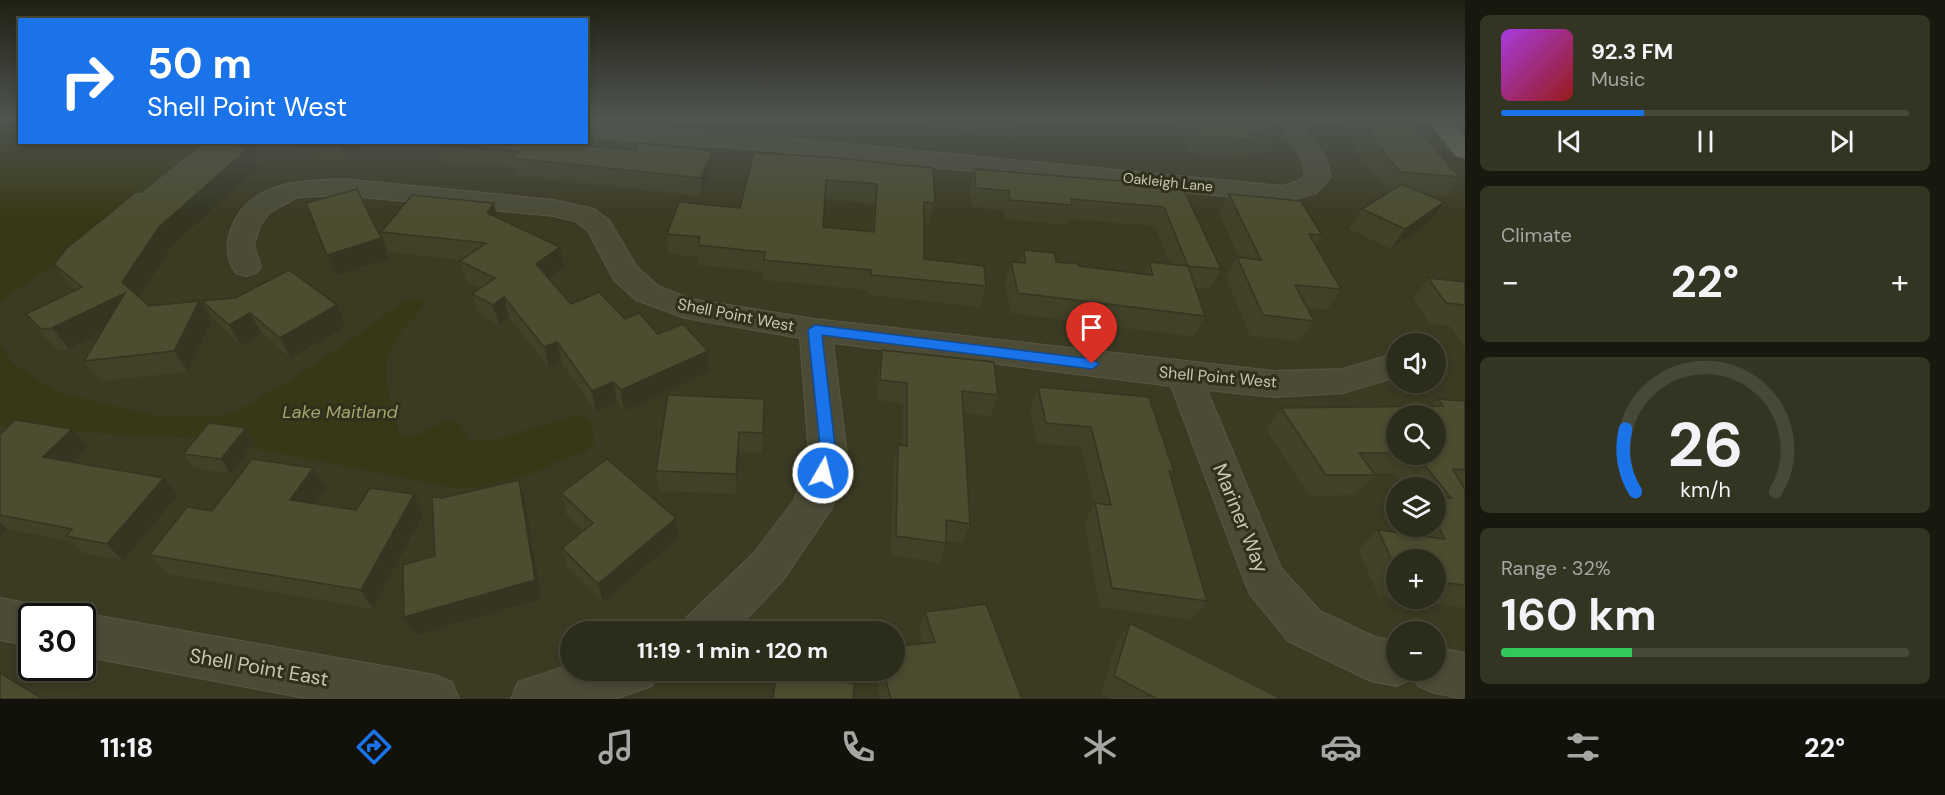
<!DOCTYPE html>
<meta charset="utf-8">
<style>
body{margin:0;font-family:"DM Sans",sans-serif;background:#343423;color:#f1f3f6;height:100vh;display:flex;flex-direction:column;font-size:22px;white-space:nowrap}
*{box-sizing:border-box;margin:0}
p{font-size:20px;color:#a6a7a2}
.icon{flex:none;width:33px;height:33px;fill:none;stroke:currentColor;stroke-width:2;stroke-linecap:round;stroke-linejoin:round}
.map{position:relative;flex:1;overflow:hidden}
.side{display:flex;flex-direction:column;gap:15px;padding:15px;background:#18180e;width:480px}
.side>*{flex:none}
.guide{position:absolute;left:18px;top:18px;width:570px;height:126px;border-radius:0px;box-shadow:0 3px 9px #0003,0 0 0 2px #484839;background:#1a73e8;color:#fff;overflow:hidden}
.buttons{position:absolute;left:1386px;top:333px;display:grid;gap:12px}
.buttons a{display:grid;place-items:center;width:60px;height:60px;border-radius:50%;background:#2c2c1a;box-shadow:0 3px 9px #0003,0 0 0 2px #484839;font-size:30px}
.speed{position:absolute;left:18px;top:603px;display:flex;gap:12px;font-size:30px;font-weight:700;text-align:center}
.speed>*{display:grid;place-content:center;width:78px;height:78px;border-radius:50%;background:#2c2c1a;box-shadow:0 3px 9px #0003,0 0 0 2px #484839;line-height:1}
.speed .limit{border:3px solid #111;border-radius:9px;background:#fff;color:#111}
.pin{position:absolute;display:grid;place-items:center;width:51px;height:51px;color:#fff;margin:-62px -26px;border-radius:50% 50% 50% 0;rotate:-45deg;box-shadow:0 0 6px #0007}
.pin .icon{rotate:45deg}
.me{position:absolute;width:66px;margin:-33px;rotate:8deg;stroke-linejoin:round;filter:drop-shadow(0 0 4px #0008)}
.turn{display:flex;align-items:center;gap:21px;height:126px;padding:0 30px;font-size:27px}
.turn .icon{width:78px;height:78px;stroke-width:2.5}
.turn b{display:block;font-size:42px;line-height:51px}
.big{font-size:45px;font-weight:700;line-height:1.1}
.side .widget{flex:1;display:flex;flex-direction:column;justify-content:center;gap:9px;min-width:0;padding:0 21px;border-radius:9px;background:#343423}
.side .dial{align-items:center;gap:0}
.dial svg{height:156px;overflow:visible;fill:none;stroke:#484839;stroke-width:7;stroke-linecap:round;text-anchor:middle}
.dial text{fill:#f1f3f6;stroke:none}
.song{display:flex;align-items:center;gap:18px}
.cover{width:72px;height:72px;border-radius:9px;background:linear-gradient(135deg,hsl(280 70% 55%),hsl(0 70% 35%))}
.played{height:6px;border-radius:3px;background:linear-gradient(90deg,#1a73e8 35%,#484839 35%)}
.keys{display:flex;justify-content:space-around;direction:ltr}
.heat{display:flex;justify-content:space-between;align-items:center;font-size:33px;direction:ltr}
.charge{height:9px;border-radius:4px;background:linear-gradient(90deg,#34c759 32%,#484839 0)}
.trip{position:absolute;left:560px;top:621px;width:345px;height:60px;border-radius:30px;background:#2c2c1a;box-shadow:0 3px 9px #0003,0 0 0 2px #484839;font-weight:700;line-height:60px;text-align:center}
.dock{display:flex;height:96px;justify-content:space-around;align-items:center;background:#12120a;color:#a6a7a2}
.dock .icon{width:42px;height:42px}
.dock .active{color:#1a73e8}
.dock b{font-size:27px;color:#f1f3f6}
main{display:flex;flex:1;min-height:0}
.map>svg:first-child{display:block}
.water{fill:#383817}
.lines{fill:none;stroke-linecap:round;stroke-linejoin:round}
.minor-casing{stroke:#575743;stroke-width:2}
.major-casing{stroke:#575743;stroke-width:2}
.minor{fill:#4b4b37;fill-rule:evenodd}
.major{fill:#6b6b55;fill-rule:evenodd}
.wall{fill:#414129;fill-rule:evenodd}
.shaded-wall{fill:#353522}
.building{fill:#4c4c30;stroke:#353522;stroke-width:1.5;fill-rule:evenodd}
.route{fill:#1a73e8;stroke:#114b97;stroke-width:1.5}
.labels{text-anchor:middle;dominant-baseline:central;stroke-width:6;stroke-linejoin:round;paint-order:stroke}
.far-street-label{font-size:14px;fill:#c6c7b2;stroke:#30301c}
.street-label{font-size:16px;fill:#c6c7b2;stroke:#30301c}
.water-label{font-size:18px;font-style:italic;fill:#a5a46c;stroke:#30301c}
.near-street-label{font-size:20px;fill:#c6c7b2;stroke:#30301c}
</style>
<main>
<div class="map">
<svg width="1465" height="699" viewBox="0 0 1465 699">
<rect width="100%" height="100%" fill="#3b3a23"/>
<path class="water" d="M 0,118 L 19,118 L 20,142 L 209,143 L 56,263 L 0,302 Z
M 424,300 L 426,303 C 420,313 411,319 404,328 C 373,363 389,393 400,434 L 415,436 L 445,421 L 459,422 L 468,440 L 492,441 L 576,415 L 590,420 L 595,444 L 583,453 L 558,461 L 537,472 L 487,486 L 460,489 L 251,448 L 254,442 L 8,428 L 0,424 L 0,344 L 13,363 L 57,392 L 152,415 L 204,417 L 229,414 L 255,401 L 316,364 L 405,301 Z"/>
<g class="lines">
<defs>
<path id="minor" d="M 1275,118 L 1298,118 L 1326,159 L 1331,177 L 1316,193 L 1284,202 L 764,150 L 586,137 L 586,123 L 764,136 L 1283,186 L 1298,181 L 1305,175 L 1302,159 Z
M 1444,119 L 1465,121 L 1465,135 L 1436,131 L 1432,126 L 1436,121 Z
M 343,179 L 554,200 L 594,209 L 609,220 L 637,267 L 658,286 L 691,299 L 815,319 L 1274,371 L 1343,369 L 1393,354 L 1396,355 L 1396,377 L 1343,393 L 1274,397 L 1207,390 L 1281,568 L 1320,611 L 1375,637 L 1396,641 L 1396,670 L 1436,670 L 1436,647 L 1465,653 L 1465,699 L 1435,693 L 1418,686 L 1414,675 L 1412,679 L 1396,686 L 1371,681 L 1288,641 L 1250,594 L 1244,580 L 1171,386 L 833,343 L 847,455 L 832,508 L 783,580 L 734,632 L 681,632 L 687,617 L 753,554 L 794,501 L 809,455 L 800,338 L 685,318 L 636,300 L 614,280 L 588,231 L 575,221 L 554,216 L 343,195 L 298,197 L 270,212 L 260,226 L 254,245 L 261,267 L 256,273 L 246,276 L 236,273 C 226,259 225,245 231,229 C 249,181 300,181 343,179 Z
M 0,598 L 32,604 L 48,610 L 51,616 L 32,616 L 32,646 L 0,640 Z
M 82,613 L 435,675 L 452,682 L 459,699 L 310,699 L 82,656 L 82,616 L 72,616 Z
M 570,665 L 570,670 L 658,670 L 652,686 L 615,699 L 511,699 L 518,682 Z"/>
<path id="major" d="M 1426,118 L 1450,118 L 1465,136 L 1465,158 L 1456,156 Z"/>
</defs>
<use href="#minor" class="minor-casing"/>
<use href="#major" class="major-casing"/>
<use href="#minor" class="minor"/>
<use href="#major" class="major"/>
</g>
<path class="wall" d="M 681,118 L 732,118 L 730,124 L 681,120 Z
M 814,118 L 859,118 L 858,126 L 814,122 Z
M 929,118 L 1020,118 L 1020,119 L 1015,138 L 960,133 L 959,136 L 929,134 Z
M 1181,118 L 1260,118 L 1271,136 L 1262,154 L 1250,153 L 1247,158 L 1191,154 L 1178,125 Z
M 1334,118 L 1407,118 L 1460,177 L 1446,196 L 1427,195 L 1444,202 L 1430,222 L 1391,249 L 1349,229 L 1362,209 L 1390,192 L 1388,191 L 1355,150 L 1357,147 Z
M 593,135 L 595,147 L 635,150 L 712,151 L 712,168 L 701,196 L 516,176 L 515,168 L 441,161 L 436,144 Z
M 291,142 L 359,142 L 346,159 L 297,156 Z
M 250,147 L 259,166 L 171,247 L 139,297 L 149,306 L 199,301 L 211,322 L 188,372 L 100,381 L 84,361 L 101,332 L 69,349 L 58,350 L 42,334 L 26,314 L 75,290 L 69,285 L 54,264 L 141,192 Z
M 827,157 L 935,203 L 930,223 L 924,223 L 924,259 L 986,286 L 980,307 L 868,295 L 868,290 L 763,280 L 763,272 L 698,265 L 698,257 L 668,254 L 667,234 L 740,208 ZM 824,199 L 874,204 L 872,231 L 823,227 Z
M 974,169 L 1182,186 L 1221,269 L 1210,289 L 1195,288 L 1205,316 L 1194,337 L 1011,313 L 1005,282 L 1011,262 L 1020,262 L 1024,250 L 1056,262 L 1079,266 L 1144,274 L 1149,262 L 1170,264 L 1155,226 L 1068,219 L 1066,225 L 1005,219 L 1003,210 L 972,207 L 970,188 Z
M 1229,194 L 1322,235 L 1316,246 L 1341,289 L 1327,310 L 1307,308 L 1314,321 L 1300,341 L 1250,336 L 1226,278 L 1237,257 L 1239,258 L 1219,214 Z
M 497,217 L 564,267 L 548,279 L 571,304 L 625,319 L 658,334 L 708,351 L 709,372 L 624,411 L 617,402 L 596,412 L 561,362 L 549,368 L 509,318 L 499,325 L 478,314 L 472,294 L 480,288 L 466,281 L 460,261 L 461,260 L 388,252 L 381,232 Z
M 1428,278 L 1465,282 L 1465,348 L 1450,326 L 1430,324 L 1413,298 Z
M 202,301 L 337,305 L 346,326 L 291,358 L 262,334 L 241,345 L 215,321 Z
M 882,350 L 998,395 L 991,416 L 963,413 L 970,524 L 962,543 L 946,541 L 940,563 L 891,555 L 893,465 L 898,445 L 903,445 L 903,404 L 877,400 L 878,371 Z
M 1038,387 L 1174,472 L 1170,477 L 1207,601 L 1191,620 L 1100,607 L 1084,523 L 1094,504 L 1081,447 L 1037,443 L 1030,408 Z
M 764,399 L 762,453 L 739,452 L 736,494 L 658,491 L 656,471 Z
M 1438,399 L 1465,401 L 1465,608 L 1397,598 L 1436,598 L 1436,560 L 1396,560 L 1396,598 L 1379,596 L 1358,550 L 1378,530 L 1410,534 L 1406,526 L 1436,526 L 1436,488 L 1406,488 L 1395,473 L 1374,473 L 1375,475 L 1356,495 L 1309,496 L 1266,429 L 1281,408 L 1432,406 ZM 1396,416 L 1436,454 L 1396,454 Z
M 72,429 L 87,446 L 72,462 L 164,478 L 178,495 L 123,561 L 83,553 L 72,542 L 7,529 L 0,537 L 0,435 Z
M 255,442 L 231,474 L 194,468 L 183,454 Z
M 313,468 L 325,488 L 314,504 L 356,510 L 423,514 L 373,609 L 167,574 L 149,555 L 212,511 Z
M 561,493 L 676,518 L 678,538 L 603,603 L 567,567 L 562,548 L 583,531 L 566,514 Z
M 925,612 L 1022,699 L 881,699 L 873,670 L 894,670 L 923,644 L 919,630 Z
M 1130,623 L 1280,699 L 1111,699 L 1101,693 L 1117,641 Z"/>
<path class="shaded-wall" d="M 593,135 L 595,153 L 586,146 Z
M 339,142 L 359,142 L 346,159 Z
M 250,147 L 259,166 L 171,247 L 136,303 L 122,282 L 159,227 Z
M 712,151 L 712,168 L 701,196 L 701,178 Z
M 1444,202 L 1430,222 L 1391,249 L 1405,229 Z
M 494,203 L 498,223 L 487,213 Z
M 381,238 L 389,258 L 336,275 L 327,255 Z
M 560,247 L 564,267 L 540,285 L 536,264 Z
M 125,293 L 139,313 L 69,349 L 52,328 Z
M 504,297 L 509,318 L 499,325 L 493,305 Z
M 199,301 L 211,322 L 188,372 L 174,351 Z
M 337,305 L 346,326 L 291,358 L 280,338 Z
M 250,313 L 262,334 L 241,345 L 229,325 Z
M 557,342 L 561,362 L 549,368 L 544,347 Z
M 708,351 L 709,372 L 624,411 L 621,390 Z
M 613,382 L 617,402 L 596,412 L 592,391 Z
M 246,428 L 255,442 L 231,474 L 221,459 Z
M 72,429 L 87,446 L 60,475 L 43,457 Z
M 739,432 L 739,452 L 736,494 L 736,474 Z
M 313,468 L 325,488 L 303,520 L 290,500 Z
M 164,478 L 178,495 L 123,561 L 107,544 Z
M 519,480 L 525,500 L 541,599 L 415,635 L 404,617 Z
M 414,494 L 423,514 L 373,609 L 361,590 Z
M 676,518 L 678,538 L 603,603 L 598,584 Z
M 0,523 L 7,529 L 0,537 Z"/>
<path class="building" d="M 1190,118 L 1260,118 L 1271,136 L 1252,135 L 1256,141 L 1199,136 Z
M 1360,118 L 1407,118 L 1460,177 L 1400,172 L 1367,131 L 1370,131 Z
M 586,135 L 593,135 L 586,146 L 635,150 L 639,143 L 712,151 L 701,178 L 512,158 L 518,151 L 436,144 L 437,142 L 586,142 Z
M 203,143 L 250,147 L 159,227 L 122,282 L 149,306 L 199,301 L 174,351 L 84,361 L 125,293 L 52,328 L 41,329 L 26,314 L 82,287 L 54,264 L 67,248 L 136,192 L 141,192 Z
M 754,153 L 827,157 L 933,168 L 935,203 L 924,202 L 924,259 L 984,266 L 986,286 L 871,275 L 871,270 L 764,260 L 765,252 L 698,245 L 700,237 L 667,234 L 679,202 L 740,208 ZM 826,180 L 877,184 L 874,232 L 823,227 Z
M 974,169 L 1182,186 L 1221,269 L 1188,266 L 1164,207 L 1071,199 L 1072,205 L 1010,200 L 1009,191 L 976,188 Z
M 1402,184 L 1444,202 L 1405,229 L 1362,209 Z
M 357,189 L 381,238 L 327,255 L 306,203 Z
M 1229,194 L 1301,201 L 1322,235 L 1309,234 L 1341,289 L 1295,285 L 1314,321 L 1263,315 L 1237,257 L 1261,260 Z
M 412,195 L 494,203 L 487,213 L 560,247 L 536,264 L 571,304 L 599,292 L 625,319 L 639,313 L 658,334 L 683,324 L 708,351 L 621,390 L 613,382 L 592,391 L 557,342 L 544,347 L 504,297 L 493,305 L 472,294 L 495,278 L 460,261 L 486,243 L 381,232 Z
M 1024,250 L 1055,253 L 1056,262 L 1078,264 L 1079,266 L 1153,275 L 1149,262 L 1188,266 L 1205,316 L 1018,293 L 1011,262 L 1025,263 Z
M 289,270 L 337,305 L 280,338 L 250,313 L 229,325 L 202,301 L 235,298 Z
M 1428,278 L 1465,282 L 1465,305 L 1446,303 Z
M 882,350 L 994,362 L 998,395 L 962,391 L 970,524 L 946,520 L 946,543 L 896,536 L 898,445 L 907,446 L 907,383 L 880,380 Z
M 1038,387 L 1149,397 L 1174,472 L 1169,471 L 1207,601 L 1112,588 L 1095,503 L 1111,505 L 1091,427 L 1046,423 Z
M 668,395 L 764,399 L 763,433 L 739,432 L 736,474 L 656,471 Z
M 1438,399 L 1465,401 L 1465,470 L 1453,469 L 1465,490 L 1465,585 L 1436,582 L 1436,560 L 1396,560 L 1396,569 L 1378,530 L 1445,539 L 1436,522 L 1436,496 L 1451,498 L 1416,454 L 1436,454 L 1436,416 L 1396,416 L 1396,453 L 1359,453 L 1375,475 L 1326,475 L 1281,408 L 1443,406 Z
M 15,420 L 72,429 L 43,457 L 164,478 L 107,544 L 66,536 L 72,529 L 0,515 L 0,435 Z
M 209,423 L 246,428 L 221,459 L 183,454 Z
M 252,459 L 313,468 L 290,500 L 356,510 L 370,488 L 414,494 L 361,590 L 149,555 L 187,507 L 212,511 Z
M 607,459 L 676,518 L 598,584 L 562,548 L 593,523 L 561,493 Z
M 519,480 L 535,580 L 404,617 L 403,565 L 435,556 L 432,497 L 442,498 Z
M 986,604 L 1022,699 L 891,699 L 883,670 L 894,670 L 894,647 L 935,642 L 925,612 Z
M 1130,623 L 1280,698 L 1280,699 L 1157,699 L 1114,676 Z
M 777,670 L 834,670 L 834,680 L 854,684 L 853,699 L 773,699 Z
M 0,673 L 43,699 L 0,699 Z"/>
<linearGradient id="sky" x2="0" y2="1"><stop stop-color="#202013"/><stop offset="0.55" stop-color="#4f5550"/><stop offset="1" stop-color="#4f5550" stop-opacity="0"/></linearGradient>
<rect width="1465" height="216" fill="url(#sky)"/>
<path class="route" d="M 815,325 L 1092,359 L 1099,364 L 1092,369 L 822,335 L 836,455 L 828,477 L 823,479 L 817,477 L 815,473 L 821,455 L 808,330 Z"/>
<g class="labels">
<g class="far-street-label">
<text transform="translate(1168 182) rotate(6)">Oakleigh Lane</text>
</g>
<g class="street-label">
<text transform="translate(736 315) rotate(11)">Shell Point West</text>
<text transform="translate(1218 377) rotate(5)">Shell Point West</text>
</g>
<g class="water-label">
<text x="340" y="412">Lake Maitland</text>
</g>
<g class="near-street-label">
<text transform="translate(1241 518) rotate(68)">Mariner Way</text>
<text transform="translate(259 667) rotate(10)">Shell Point East</text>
</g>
</g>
</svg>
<div class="buttons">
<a><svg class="icon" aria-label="sound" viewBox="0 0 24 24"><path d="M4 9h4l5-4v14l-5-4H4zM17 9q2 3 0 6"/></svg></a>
<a><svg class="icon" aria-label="search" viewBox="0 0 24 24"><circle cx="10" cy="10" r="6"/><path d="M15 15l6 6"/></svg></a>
<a><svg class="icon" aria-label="layers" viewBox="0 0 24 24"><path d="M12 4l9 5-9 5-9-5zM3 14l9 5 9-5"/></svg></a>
<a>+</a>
<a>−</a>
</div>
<div class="speed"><div class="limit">30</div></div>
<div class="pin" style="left:1092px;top:364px;background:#d93025"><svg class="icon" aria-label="arrive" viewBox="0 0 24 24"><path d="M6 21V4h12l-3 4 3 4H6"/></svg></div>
<svg class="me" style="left:823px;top:473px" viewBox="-20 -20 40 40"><circle r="17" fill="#1a73e8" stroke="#fff" stroke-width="3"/><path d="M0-11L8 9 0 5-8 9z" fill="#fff"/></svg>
<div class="trip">11:19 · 1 min · 120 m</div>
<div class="guide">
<div class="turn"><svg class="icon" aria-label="right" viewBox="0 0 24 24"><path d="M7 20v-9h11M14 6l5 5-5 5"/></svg><div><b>50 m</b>Shell Point West</div></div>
</div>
</div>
<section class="side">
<div class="widget">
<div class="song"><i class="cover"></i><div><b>92.3 FM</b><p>Music</p></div></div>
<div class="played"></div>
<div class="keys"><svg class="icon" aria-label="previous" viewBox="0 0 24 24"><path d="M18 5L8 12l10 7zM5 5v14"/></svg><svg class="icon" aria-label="pause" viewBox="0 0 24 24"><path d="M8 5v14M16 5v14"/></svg><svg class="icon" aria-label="next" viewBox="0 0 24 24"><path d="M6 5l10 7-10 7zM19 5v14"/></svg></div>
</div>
<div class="widget"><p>Climate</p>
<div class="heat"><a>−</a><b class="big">22°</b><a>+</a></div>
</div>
<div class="widget dial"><svg viewBox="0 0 100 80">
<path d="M14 69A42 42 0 1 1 86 69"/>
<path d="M14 69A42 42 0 0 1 9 37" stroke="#1a73e8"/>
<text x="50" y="56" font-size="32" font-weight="700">26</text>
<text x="50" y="72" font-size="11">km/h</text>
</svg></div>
<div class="widget"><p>Range · 32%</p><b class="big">160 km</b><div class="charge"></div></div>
</section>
</main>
<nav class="dock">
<b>11:18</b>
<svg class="icon active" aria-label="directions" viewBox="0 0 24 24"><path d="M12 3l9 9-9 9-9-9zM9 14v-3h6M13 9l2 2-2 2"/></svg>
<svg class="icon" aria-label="music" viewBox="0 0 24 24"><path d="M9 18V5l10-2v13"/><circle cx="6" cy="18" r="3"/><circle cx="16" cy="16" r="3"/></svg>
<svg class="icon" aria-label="phone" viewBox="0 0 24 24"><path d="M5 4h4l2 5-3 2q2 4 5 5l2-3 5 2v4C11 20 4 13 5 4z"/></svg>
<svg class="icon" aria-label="climate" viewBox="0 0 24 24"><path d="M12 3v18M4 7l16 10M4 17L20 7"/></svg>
<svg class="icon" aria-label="car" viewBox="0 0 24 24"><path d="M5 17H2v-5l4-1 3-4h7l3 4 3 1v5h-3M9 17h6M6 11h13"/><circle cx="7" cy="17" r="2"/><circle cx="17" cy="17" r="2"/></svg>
<svg class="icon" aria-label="filters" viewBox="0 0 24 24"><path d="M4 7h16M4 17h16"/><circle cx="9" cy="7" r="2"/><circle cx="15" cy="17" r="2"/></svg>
<b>22°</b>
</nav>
